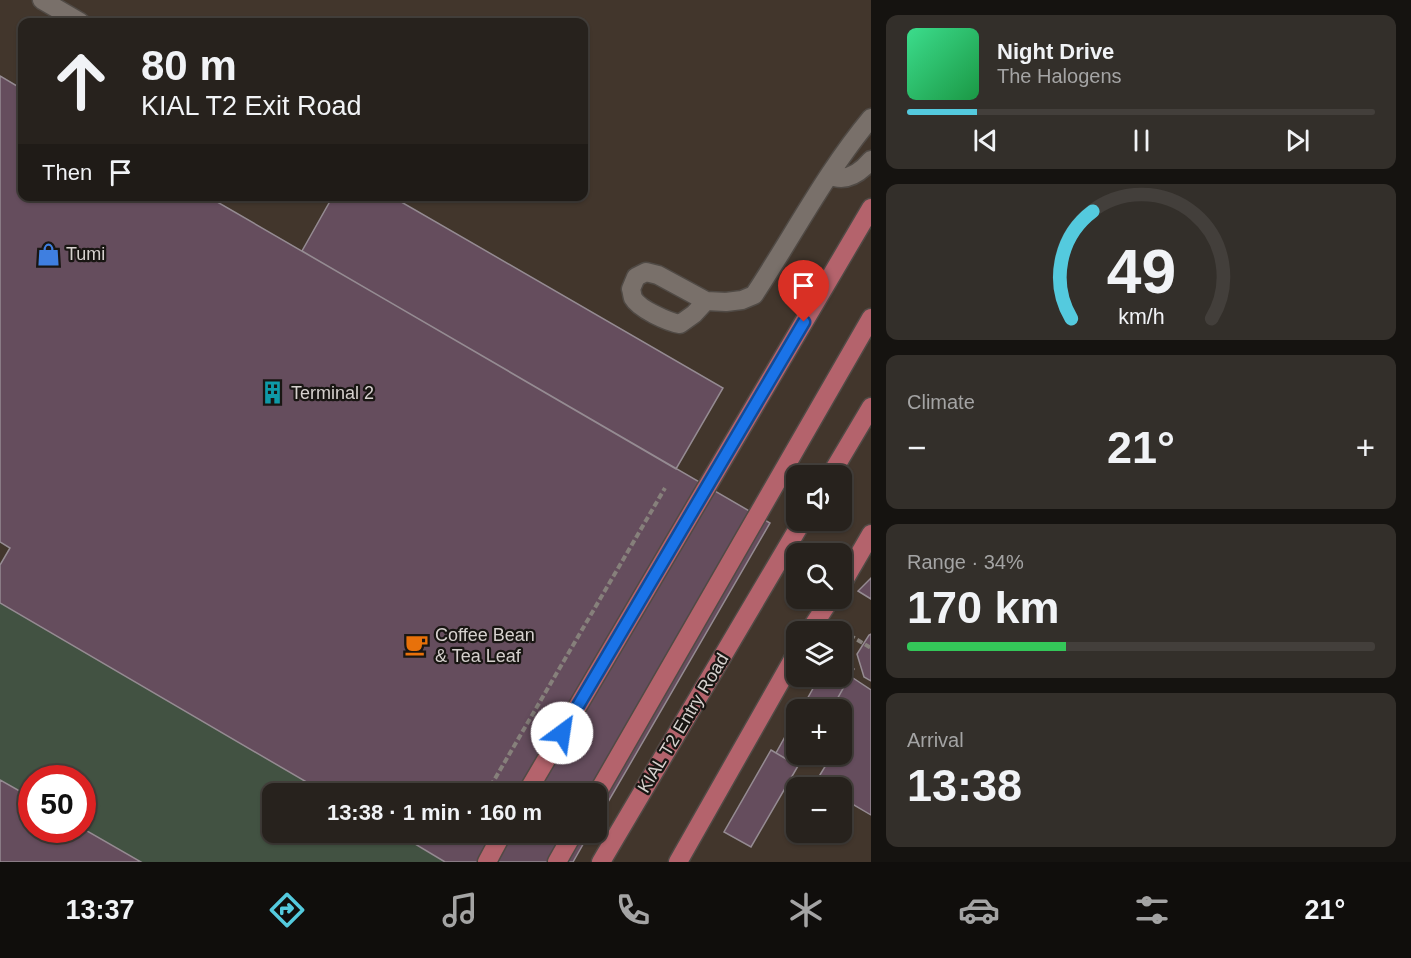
<!DOCTYPE html>
<meta charset="utf-8">
<style>
body{margin:0;font-family:Helvetica,sans-serif;background:#332f2a;color:#f1f3f6;height:100vh;display:flex;flex-direction:column;font-size:22px;white-space:nowrap}
*{box-sizing:border-box;margin:0}
p{font-size:20px;color:#a4a4a4}
.icon{flex:none;width:33px;height:33px;fill:none;stroke:currentColor;stroke-width:2;stroke-linecap:round;stroke-linejoin:round}
.map{position:relative;flex:1;overflow:hidden}
.panel{display:flex;flex-direction:column;gap:15px;padding:15px;background:#151310;width:540px}
.panel>*{flex:none}
.guide{position:absolute;left:18px;top:18px;width:570px;height:183px;border-radius:12px;box-shadow:0 2px 4px #0004,0 0 0 2px #433f3b;background:#27221d;color:#f1f3f6;overflow:hidden}
.buttons{position:absolute;left:786px;top:465px;display:grid;gap:12px}
.buttons a{display:grid;place-items:center;width:66px;height:66px;border-radius:12px;background:#27221d;box-shadow:0 2px 4px #0004,0 0 0 2px #433f3b;font-size:30px}
.speed{position:absolute;left:18px;top:765px;display:flex;gap:12px;font-size:30px;font-weight:700;text-align:center}
.speed>*{display:grid;place-content:center;width:78px;height:78px;border-radius:50%;background:#27221d;box-shadow:0 2px 4px #0004,0 0 0 2px #433f3b;line-height:1}
.speed .limit{border:9px solid #d22;background:#fff;color:#111}
.pin{position:absolute;display:grid;place-items:center;width:51px;height:51px;color:#fff;margin:-62px -26px;border-radius:50% 50% 50% 0;rotate:-45deg;box-shadow:0 0 6px #0007}
.pin .icon{rotate:45deg}
.me{position:absolute;width:66px;margin:-33px;rotate:31deg;stroke-linejoin:round;filter:drop-shadow(0 0 4px #0008)}
.turn{display:flex;align-items:center;gap:21px;height:126px;padding:0 24px;font-size:27px}
.turn .icon{width:78px;height:78px;stroke-width:2.5}
.turn b{display:block;font-size:42px;line-height:51px}
.then{display:flex;align-items:center;height:57px;padding:0 24px;background:#0003;gap:12px;font-size:22px}
.big{font-size:45px;font-weight:600;line-height:1.1}
.panel .widget{flex:1;display:flex;flex-direction:column;justify-content:center;gap:9px;min-width:0;padding:0 21px;border-radius:12px;background:#332f2a}
.panel .dial{align-items:center;gap:0}
.dial svg{height:156px;overflow:visible;fill:none;stroke:#433f3b;stroke-width:7;stroke-linecap:round;text-anchor:middle}
.dial text{fill:#f1f3f6;stroke:none}
.song{display:flex;align-items:center;gap:18px}
.cover{width:72px;height:72px;border-radius:9px;background:linear-gradient(135deg,hsl(150 70% 55%),hsl(140 70% 35%))}
.played{height:6px;border-radius:3px;background:linear-gradient(90deg,#54cade 15%,#433f3b 15%)}
.keys{display:flex;justify-content:space-around;direction:ltr}
.heat{display:flex;justify-content:space-between;align-items:center;font-size:33px;direction:ltr}
.charge{height:9px;border-radius:4px;background:linear-gradient(90deg,#34c759 34%,#433f3b 0)}
.trip{position:absolute;left:262px;top:783px;width:345px;height:60px;border-radius:12px;background:#27221d;box-shadow:0 2px 4px #0004,0 0 0 2px #433f3b;font-weight:600;line-height:60px;text-align:center}
.tabs{display:flex;height:96px;justify-content:space-around;align-items:center;background:#100e0c;color:#a4a4a4}
.tabs .icon{width:42px;height:42px}
.tabs .current{color:#54cade}
.tabs b{font-size:27px;color:#f1f3f6}
main{display:flex;flex:1;min-height:0}
.map>svg:first-child{display:block}
.built{fill:#42362c;fill-rule:evenodd}
.green{fill:#425242}
.building{fill:#654d5d;stroke:#958b92;stroke-width:1.5}
.lines{fill:none;stroke-linecap:round;stroke-linejoin:round}
.minor-casing{stroke:#504a45;stroke-width:21}
.major-casing{stroke:#504a45;stroke-width:21}
.path{stroke:#86807b;stroke-width:4;stroke-dasharray:6 3;stroke-linecap:butt}
.minor{stroke:#79706a;stroke-width:18}
.major{stroke:#b4636c;stroke-width:18}
.route-casing{stroke:#114b97;stroke-width:15}
.route{stroke:#1a73e8;stroke-width:10}
.labels{text-anchor:middle;dominant-baseline:central;stroke-width:4.5;stroke-linejoin:round;paint-order:stroke}
.poi-label{font-size:18px;fill:#d6d1ce;stroke:#191613;text-anchor:start}
.street-label{font-size:18px;fill:#d6d1ce;stroke:#191613}
</style>
<main>
<div class="map">
<svg width="871" height="862" viewBox="0 0 871 862">
<rect width="100%" height="100%" fill="#342d27"/>
<path class="built" d="M 0,0 L 871,0 L 871,862 L 0,862 ZM 22,22 L 584,22 L 584,196 L 22,196 ZM 796,476 L 842,476 L 842,520 L 796,520 ZM 796,554 L 842,554 L 842,598 L 796,598 ZM 796,632 L 842,632 L 842,676 L 796,676 ZM 796,710 L 842,710 L 842,754 L 796,754 ZM 32,778 L 82,778 L 82,830 L 32,830 ZM 796,788 L 842,788 L 842,832 L 796,832 ZM 273,794 L 597,794 L 597,832 L 273,832 Z"/>
<path class="green" d="M 0,603 L 327,793 L 273,794 L 273,832 L 395,833 L 445,862 L 141,862 L 83,828 L 82,778 L 32,778 L 31,798 L 0,780 Z"/>
<path class="building" d="M 0,76 L 22,89 L 22,196 L 207,196 L 770,523 L 597,821 L 597,794 L 327,794 L 0,603 L 0,565 L 10,548 L 0,542 Z
M 333,196 L 391,196 L 723,388 L 676,469 L 302,251 Z
M 871,578 L 871,599 L 858,591 Z
M 871,634 L 871,681 L 864,677 L 857,654 L 869,635 Z
M 842,661 L 854,669 L 831,710 L 801,710 L 820,676 L 842,676 Z
M 850,676 L 871,690 L 871,815 L 842,798 L 842,788 L 824,788 L 815,783 L 826,765 L 807,754 L 842,754 L 842,710 L 831,710 Z
M 796,717 L 796,754 L 805,754 L 798,766 L 776,753 Z
M 771,750 L 798,766 L 751,847 L 724,832 Z
M 0,780 L 32,798 L 32,830 L 82,830 L 82,828 L 141,862 L 0,862 Z
M 395,832 L 590,832 L 573,862 L 445,862 Z"/>
<g class="lines">
<defs>
<path id="minor" d="M 42,0 L 80,22
M 829,175 C 846,183 860,173 871,160
M 706,301 L 694,314 L 680,324 C 668,322 639,309 633,298 C 632,295 632,292 631,289 L 636,277 L 646,272 L 658,275 L 706,301 L 726,302 L 742,300 L 754,295 C 793,236 826,172 871,118"/>
<path id="major" d="M 830,476 L 871,407
M 842,584 L 871,534
M 809,632 L 831,598
M 526,794 L 871,208
M 597,794 L 871,318
M 487,862 L 503,832
M 557,862 L 574,832
M 601,862 L 803,520
M 678,862 L 796,654"/>
</defs>
<use href="#minor" class="minor-casing"/>
<use href="#major" class="major-casing"/>
<path class="path" d="M 834,626 L 871,648
M 486,794 L 665,488
M 460,838 L 463,832"/>
<use href="#minor" class="minor"/>
<use href="#major" class="major"/>
</g>
<g class="lines">
<defs>
<path id="route" d="M 562,733 L 804,322"/>
</defs>
<use href="#route" class="route-casing"/>
<use href="#route" class="route"/>
</g>
<defs>
<symbol id="shop-bare" viewBox="-9 -9 18 18"><path d="M-5-2.5h2.3a2.7 3.5 0 0 1 5.4 0H5L5.5 6h-11ZM-1.5-2.5h3a1.5 2.3 0 0 0-3 0Z" fill="#3f7fe0" stroke="#191613" stroke-width="2.5" paint-order="stroke"/></symbol>
<symbol id="building-bare" viewBox="-9 -9 18 18"><path d="M-4-6H4V6H1V3H-1V6H-4ZM-2.5-4.3h1.7v1.8h-1.7ZM.8-4.3h1.7v1.8H.8ZM-2.5-1h1.7V.8h-1.7ZM.8-1h1.7V.8H.8Z" fill="#0f9aa8" stroke="#191613" stroke-width="2.5" paint-order="stroke"/></symbol>
<symbol id="cafe-bare" viewBox="-9 -9 18 18"><path d="M-5.5-4.5H6V0H3Q3 3.5 0 3.5H-2.5Q-5.5 3.5-5.5 0ZM3-3.2v2h1.7v-2ZM-6 4.5H4V6H-6Z" fill="#e8710a" stroke="#191613" stroke-width="2.5" paint-order="stroke"/></symbol>
</defs>
<g fill-rule="evenodd">
<use href="#shop-bare" x="32" y="238" width="33" height="33"/>
<use href="#building-bare" x="256" y="376" width="33" height="33"/>
<use href="#cafe-bare" x="400" y="628" width="33" height="33"/>
</g>
<g class="labels">
<g class="poi-label">
<text x="66" y="254">Tumi</text>
<text x="291" y="393">Terminal 2</text>
<text x="435" y="635">Coffee Bean<tspan x="435" dy="21">&amp; Tea Leaf</tspan></text>
</g>
<g class="street-label">
<text transform="translate(683 723) rotate(-59)">KIAL T2 Entry Road</text>
</g>
</g>
</svg>
<div class="buttons">
<a><svg class="icon" aria-label="sound" viewBox="0 0 24 24"><path d="M4 9h4l5-4v14l-5-4H4zM17 9q2 3 0 6"/></svg></a>
<a><svg class="icon" aria-label="search" viewBox="0 0 24 24"><circle cx="10" cy="10" r="6"/><path d="M15 15l6 6"/></svg></a>
<a><svg class="icon" aria-label="layers" viewBox="0 0 24 24"><path d="M12 4l9 5-9 5-9-5zM3 14l9 5 9-5"/></svg></a>
<a>+</a>
<a>−</a>
</div>
<div class="speed"><div class="limit">50</div></div>
<div class="pin" style="left:804px;top:322px;background:#d93025"><svg class="icon" aria-label="arrive" viewBox="0 0 24 24"><path d="M6 21V4h12l-3 4 3 4H6"/></svg></div>
<svg class="me" style="left:562px;top:733px" viewBox="-20 -20 40 40"><circle r="19" fill="#fff"/><path d="M0-13L10 11 0 6-10 11z" fill="#1a73e8"/></svg>
<div class="trip">13:38 · 1 min · 160 m</div>
<div class="guide">
<div class="turn"><svg class="icon" aria-label="ahead" viewBox="0 0 24 24"><path d="M12 20V5M6 11l6-6 6 6"/></svg><div><b>80 m</b>KIAL T2 Exit Road</div></div>
<div class="then">Then<svg class="icon" aria-label="arrive" viewBox="0 0 24 24"><path d="M6 21V4h12l-3 4 3 4H6"/></svg></div>
</div>
</div>
<section class="panel">
<div class="widget">
<div class="song"><i class="cover"></i><div><b>Night Drive</b><p>The Halogens</p></div></div>
<div class="played"></div>
<div class="keys"><svg class="icon" aria-label="previous" viewBox="0 0 24 24"><path d="M18 5L8 12l10 7zM5 5v14"/></svg><svg class="icon" aria-label="pause" viewBox="0 0 24 24"><path d="M8 5v14M16 5v14"/></svg><svg class="icon" aria-label="next" viewBox="0 0 24 24"><path d="M6 5l10 7-10 7zM19 5v14"/></svg></div>
</div>
<div class="widget dial"><svg viewBox="0 0 100 80">
<path d="M14 69A42 42 0 1 1 86 69"/>
<path d="M14 69A42 42 0 0 1 25 14" stroke="#54cade"/>
<text x="50" y="56" font-size="32" font-weight="700">49</text>
<text x="50" y="72" font-size="11">km/h</text>
</svg></div>
<div class="widget"><p>Climate</p>
<div class="heat"><a>−</a><b class="big">21°</b><a>+</a></div>
</div>
<div class="widget"><p>Range · 34%</p><b class="big">170 km</b><div class="charge"></div></div>
<div class="widget"><p>Arrival</p><b class="big">13:38</b></div>
</section>
</main>
<nav class="tabs">
<b>13:37</b>
<svg class="icon current" aria-label="directions" viewBox="0 0 24 24"><path d="M12 3l9 9-9 9-9-9zM9 14v-3h6M13 9l2 2-2 2"/></svg>
<svg class="icon" aria-label="music" viewBox="0 0 24 24"><path d="M9 18V5l10-2v13"/><circle cx="6" cy="18" r="3"/><circle cx="16" cy="16" r="3"/></svg>
<svg class="icon" aria-label="phone" viewBox="0 0 24 24"><path d="M5 4h4l2 5-3 2q2 4 5 5l2-3 5 2v4C11 20 4 13 5 4z"/></svg>
<svg class="icon" aria-label="climate" viewBox="0 0 24 24"><path d="M12 3v18M4 7l16 10M4 17L20 7"/></svg>
<svg class="icon" aria-label="car" viewBox="0 0 24 24"><path d="M5 17H2v-5l4-1 3-4h7l3 4 3 1v5h-3M9 17h6M6 11h13"/><circle cx="7" cy="17" r="2"/><circle cx="17" cy="17" r="2"/></svg>
<svg class="icon" aria-label="filters" viewBox="0 0 24 24"><path d="M4 7h16M4 17h16"/><circle cx="9" cy="7" r="2"/><circle cx="15" cy="17" r="2"/></svg>
<b>21°</b>
</nav>
